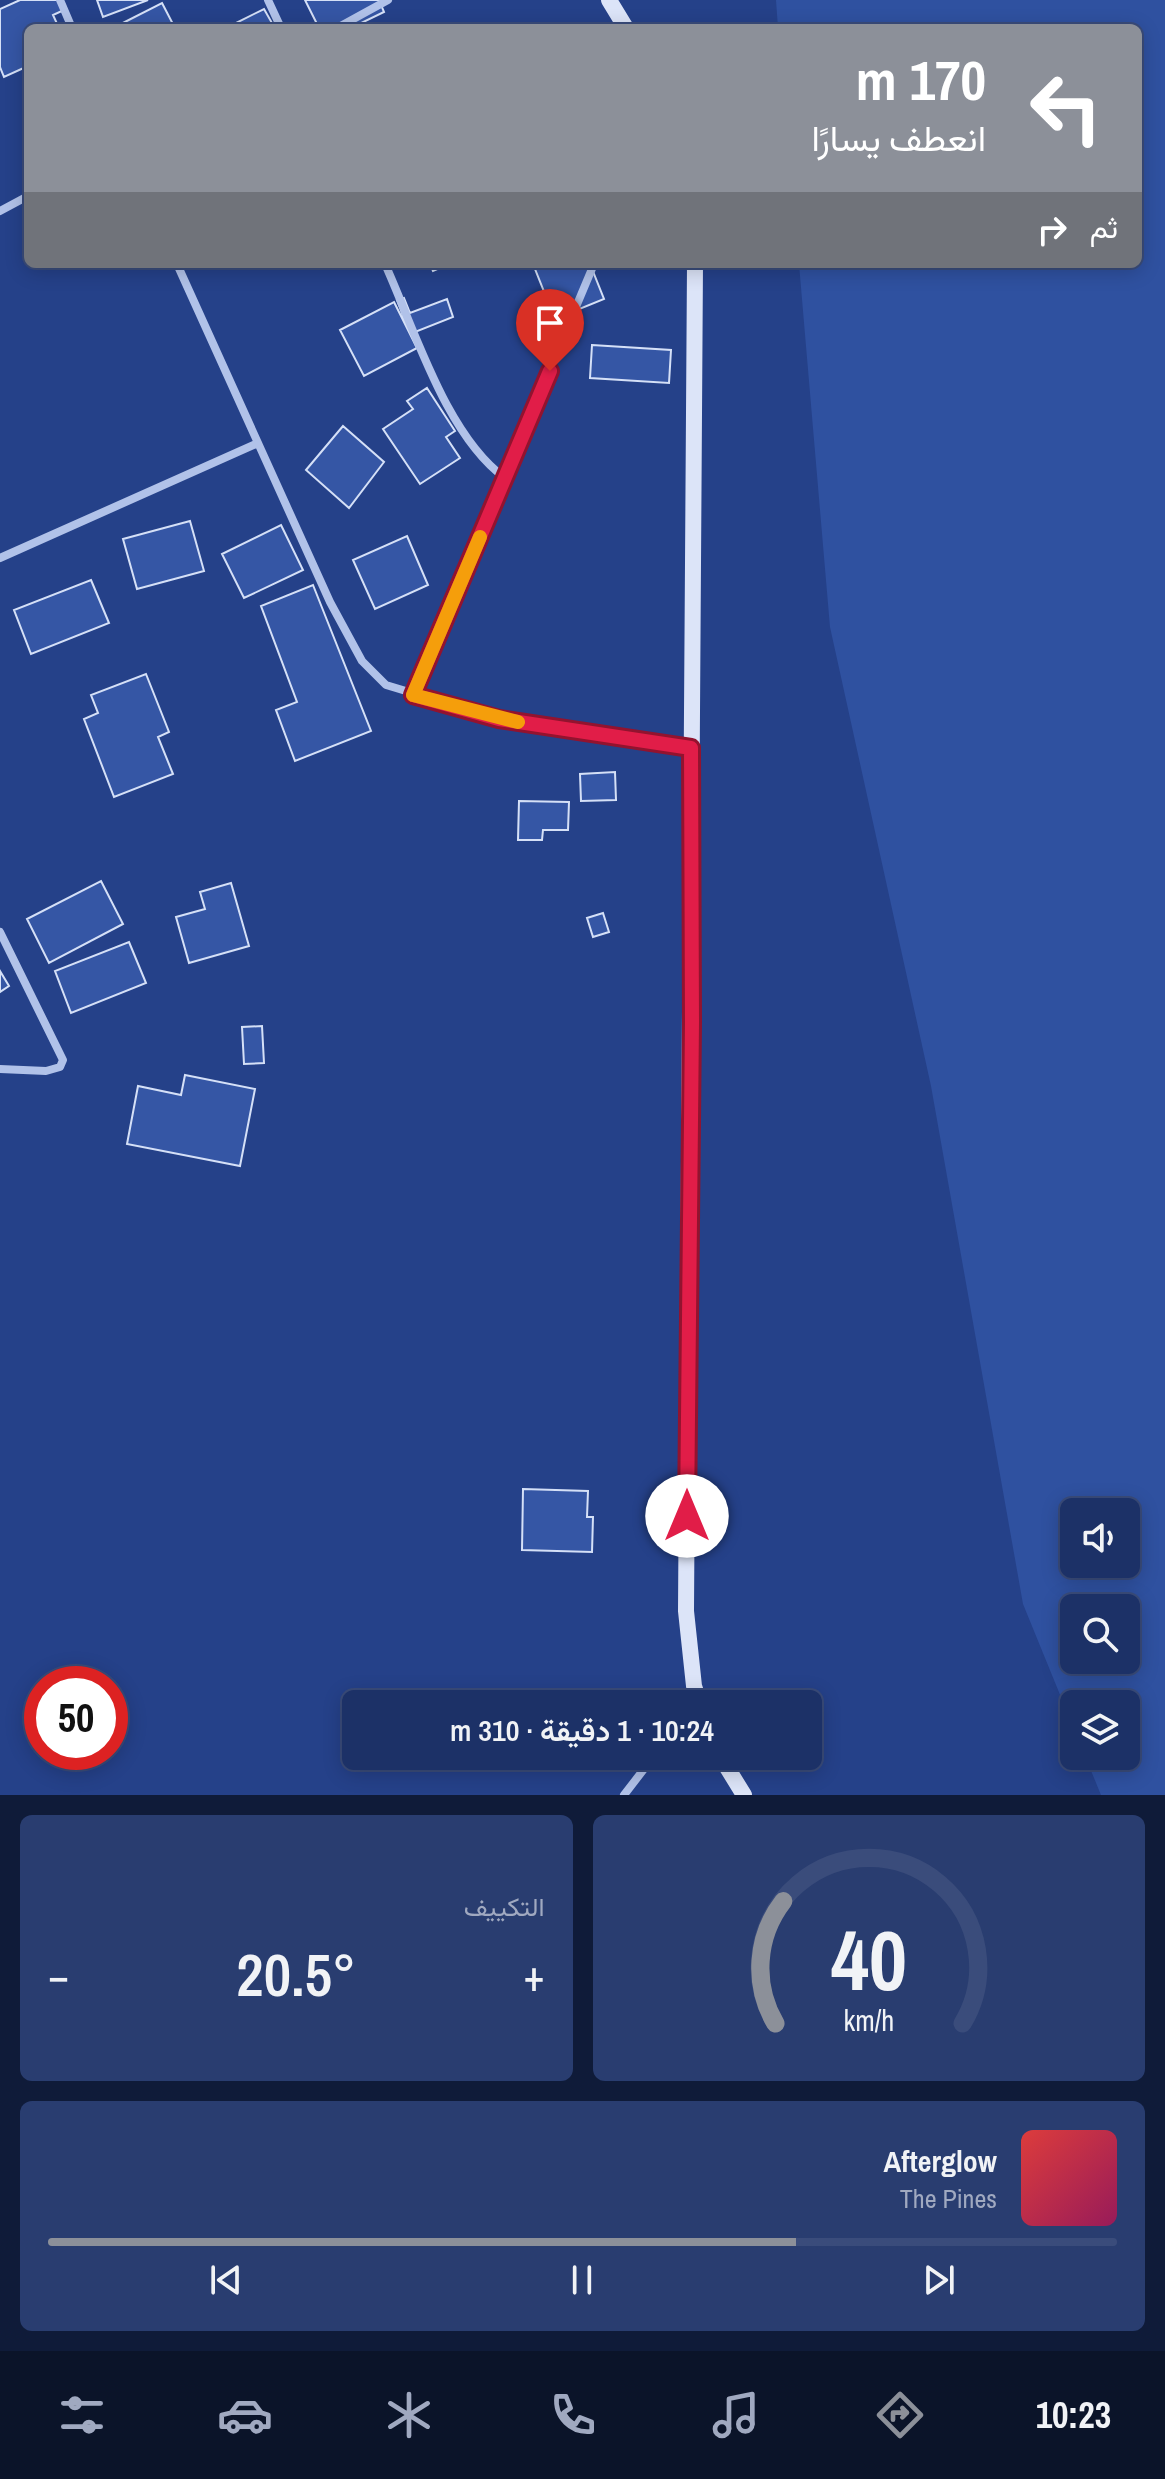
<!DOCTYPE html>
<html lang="ar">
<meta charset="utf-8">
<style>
body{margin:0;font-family:"Archivo Narrow",Vazirmatn,sans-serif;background:#293d70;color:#f1f3f6;direction:rtl;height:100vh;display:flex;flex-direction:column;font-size:30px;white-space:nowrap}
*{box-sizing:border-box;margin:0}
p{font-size:26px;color:#a0a9c0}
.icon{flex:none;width:44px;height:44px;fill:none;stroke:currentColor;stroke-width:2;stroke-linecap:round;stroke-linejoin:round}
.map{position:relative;height:1795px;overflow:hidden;direction:ltr}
.sheet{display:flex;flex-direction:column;gap:20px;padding:20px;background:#0f1b39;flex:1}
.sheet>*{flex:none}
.top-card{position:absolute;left:24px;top:24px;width:1118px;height:244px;border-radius:12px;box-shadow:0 4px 20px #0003,0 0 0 2px #3a4c7b;direction:rtl;background:#8c9099;color:#fff;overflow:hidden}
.controls{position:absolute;left:1060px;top:1498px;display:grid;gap:16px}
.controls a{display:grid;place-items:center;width:80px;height:80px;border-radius:12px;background:#1c3167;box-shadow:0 4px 20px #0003,0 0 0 2px #3a4c7b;font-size:40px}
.speed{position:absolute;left:24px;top:1666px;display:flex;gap:16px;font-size:40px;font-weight:700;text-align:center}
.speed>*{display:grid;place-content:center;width:104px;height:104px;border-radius:50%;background:#1c3167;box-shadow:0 4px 20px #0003,0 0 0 2px #3a4c7b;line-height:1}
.speed .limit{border:12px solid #d22;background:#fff;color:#111}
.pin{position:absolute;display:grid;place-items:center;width:68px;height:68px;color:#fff;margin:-82px -34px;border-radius:50% 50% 50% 0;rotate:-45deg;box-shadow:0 0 8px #0007}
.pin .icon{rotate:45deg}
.me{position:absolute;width:88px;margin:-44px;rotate:0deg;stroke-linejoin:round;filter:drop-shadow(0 0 6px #0008)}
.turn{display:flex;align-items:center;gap:28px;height:168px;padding:0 24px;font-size:36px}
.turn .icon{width:104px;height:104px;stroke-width:2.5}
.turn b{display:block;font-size:56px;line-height:68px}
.then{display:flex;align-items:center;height:76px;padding:0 24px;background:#0003;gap:16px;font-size:30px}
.big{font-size:60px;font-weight:600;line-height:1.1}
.sheet .card{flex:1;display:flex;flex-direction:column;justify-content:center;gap:12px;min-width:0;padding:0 28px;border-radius:12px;background:#293d70}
.sheet .dial{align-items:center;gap:0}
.dial svg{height:208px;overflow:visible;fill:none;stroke:#3a4c7b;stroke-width:7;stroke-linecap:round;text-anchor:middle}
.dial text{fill:#f1f3f6;stroke:none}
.song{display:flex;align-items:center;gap:24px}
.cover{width:96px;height:96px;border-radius:12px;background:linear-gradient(135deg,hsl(0 70% 55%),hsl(330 70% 35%))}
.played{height:8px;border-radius:4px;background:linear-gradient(90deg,#8c9099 70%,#3a4c7b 70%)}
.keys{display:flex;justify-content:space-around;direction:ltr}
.heat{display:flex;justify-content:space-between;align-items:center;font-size:44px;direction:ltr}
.sheet .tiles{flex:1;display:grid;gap:20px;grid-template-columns:1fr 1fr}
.card:last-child{grid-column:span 2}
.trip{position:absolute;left:342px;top:1690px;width:480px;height:80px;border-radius:12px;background:#1c3167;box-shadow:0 4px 20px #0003,0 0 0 2px #3a4c7b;font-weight:600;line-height:80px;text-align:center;direction:rtl}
.tabs{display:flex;height:128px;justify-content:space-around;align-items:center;background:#0b1429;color:#a0a9c0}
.tabs .icon{width:56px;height:56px}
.tabs .selected{color:#8c9099}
.tabs b{font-size:36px;color:#f1f3f6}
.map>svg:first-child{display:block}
.green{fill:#2f51a0;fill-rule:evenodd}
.building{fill:#3556a5;stroke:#d5e0f7;stroke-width:2}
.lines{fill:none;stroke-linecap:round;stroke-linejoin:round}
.street{stroke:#b1c2e9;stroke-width:8}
.secondary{stroke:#dce4f8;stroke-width:16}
.route-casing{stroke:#92132f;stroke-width:20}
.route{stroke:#e11d48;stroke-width:14}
.slow{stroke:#f59e0b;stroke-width:14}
</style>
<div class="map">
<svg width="1165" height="1795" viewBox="0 0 1165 1795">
<rect width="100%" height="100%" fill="#254189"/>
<path class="green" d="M 776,0 L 1165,0 L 1165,1795 L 1101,1795 L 1085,1756 L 1126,1756 L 1126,1704 L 1074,1704 L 1074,1729 L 1023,1604 L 931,1086 L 830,627 L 799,264 L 1138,264 L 1138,28 L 778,28 ZM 1074,1512 L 1126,1512 L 1126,1564 L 1074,1564 ZM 1074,1608 L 1126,1608 L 1126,1660 L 1074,1660 Z"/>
<path class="building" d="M 20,0 L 59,0 L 64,10 L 53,15 L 59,28 L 28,28 L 28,66 L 4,77 L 0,67 L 0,9 Z
M 97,0 L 148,0 L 103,17 Z
M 305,0 L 379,0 L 384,12 L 351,28 L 319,28 Z
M 162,3 L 175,28 L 113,28 Z
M 264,9 L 272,23 L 263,28 L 226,28 Z
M 430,264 L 449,264 L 433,271 Z
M 533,264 L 590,264 L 604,299 L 555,319 Z
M 404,298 L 410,313 L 447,299 L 453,317 L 410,334 L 397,300 Z
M 394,302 L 417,348 L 364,376 L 340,330 Z
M 592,345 L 671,350 L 669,383 L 590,378 Z
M 427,388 L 455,431 L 446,437 L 460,458 L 420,484 L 383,429 L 413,409 L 407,401 Z
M 343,426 L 384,462 L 349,508 L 306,470 Z
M 190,521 L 204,571 L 137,589 L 123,539 Z
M 281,525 L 303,570 L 244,598 L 222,554 Z
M 407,536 L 428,585 L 375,609 L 353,560 Z
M 91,580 L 109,623 L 31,654 L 14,610 Z
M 313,585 L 371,731 L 295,761 L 276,710 L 297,702 L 261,606 Z
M 146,674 L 169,732 L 158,737 L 173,774 L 114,797 L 84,719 L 98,713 L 91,695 Z
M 615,772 L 616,800 L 581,801 L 580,774 Z
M 519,801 L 569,802 L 568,830 L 543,830 L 542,840 L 518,840 Z
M 101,881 L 123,924 L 49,963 L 27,919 Z
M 231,883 L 249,946 L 189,963 L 176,917 L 205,909 L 200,892 Z
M 603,913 L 609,932 L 593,937 L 587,918 Z
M 129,942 L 146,983 L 71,1013 L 55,971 Z
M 0,971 L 9,986 L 0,992 Z
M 262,1026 L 264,1063 L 244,1064 L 242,1027 Z
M 185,1075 L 255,1089 L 240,1166 L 127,1144 L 138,1086 L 181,1095 Z
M 523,1489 L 588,1491 L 587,1517 L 593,1517 L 592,1552 L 522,1550 Z"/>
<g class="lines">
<path class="street" d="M 60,0 L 72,28
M 268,0 L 281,28
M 337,28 L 388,0
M 0,211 L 28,196
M 177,264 L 330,602 L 362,661 L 386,685 L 499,719 L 691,748
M 385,264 C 415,330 446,435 505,478
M 0,558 L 258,443
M 413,695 L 594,264
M 0,932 L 63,1060 L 60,1067 L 46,1071 L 0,1069
M 684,1704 L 693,1687
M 624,1795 L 654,1756"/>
<path class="secondary" d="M 609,0 L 626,28
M 695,264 L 686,1611 L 694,1686 L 700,1704
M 720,1756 L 744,1795"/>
</g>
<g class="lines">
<defs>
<path id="route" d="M 550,371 L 413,695 L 499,719 L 691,748 L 692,1022 L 687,1516"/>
</defs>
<use href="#route" class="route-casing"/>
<use href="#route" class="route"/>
<path class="slow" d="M 480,537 L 413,695 L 518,722"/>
</g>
</svg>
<div class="controls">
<a><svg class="icon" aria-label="sound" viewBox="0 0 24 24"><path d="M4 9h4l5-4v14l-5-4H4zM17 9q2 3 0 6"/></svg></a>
<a><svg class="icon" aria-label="search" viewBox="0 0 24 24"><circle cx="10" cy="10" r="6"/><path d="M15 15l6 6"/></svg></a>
<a><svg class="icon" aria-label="layers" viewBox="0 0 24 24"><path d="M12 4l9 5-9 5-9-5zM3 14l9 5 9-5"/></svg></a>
</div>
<div class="speed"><div class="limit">50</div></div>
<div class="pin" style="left:550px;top:371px;background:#d93025"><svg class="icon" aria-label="arrive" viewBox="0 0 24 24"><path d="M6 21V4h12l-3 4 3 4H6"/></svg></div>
<svg class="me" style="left:687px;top:1516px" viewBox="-20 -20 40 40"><circle r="19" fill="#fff"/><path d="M0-13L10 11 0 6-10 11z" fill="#e11d48"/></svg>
<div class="trip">10:24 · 1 دقيقة · 310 m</div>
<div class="top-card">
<div class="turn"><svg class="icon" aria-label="left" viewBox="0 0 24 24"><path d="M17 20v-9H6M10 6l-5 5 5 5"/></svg><div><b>170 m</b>انعطف يسارًا</div></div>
<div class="then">ثم<svg class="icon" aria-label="right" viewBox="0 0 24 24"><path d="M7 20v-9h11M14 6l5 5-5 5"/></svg></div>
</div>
</div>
<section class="sheet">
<div class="tiles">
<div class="card dial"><svg viewBox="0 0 100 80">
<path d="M14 69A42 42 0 1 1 86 69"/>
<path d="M14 69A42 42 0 0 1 17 22" stroke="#8c9099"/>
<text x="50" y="56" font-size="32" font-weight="700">40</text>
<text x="50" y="72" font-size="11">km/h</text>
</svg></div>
<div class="card"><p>التكييف</p>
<div class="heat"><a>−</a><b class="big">20.5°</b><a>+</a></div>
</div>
<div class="card">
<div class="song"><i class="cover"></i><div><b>Afterglow</b><p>The Pines</p></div></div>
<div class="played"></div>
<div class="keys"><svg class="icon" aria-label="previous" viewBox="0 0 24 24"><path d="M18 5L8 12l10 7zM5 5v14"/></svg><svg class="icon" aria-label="pause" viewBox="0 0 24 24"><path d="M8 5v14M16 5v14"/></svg><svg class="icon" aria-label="next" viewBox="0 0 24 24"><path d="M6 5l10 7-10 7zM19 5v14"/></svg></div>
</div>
</div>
</section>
<nav class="tabs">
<b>10:23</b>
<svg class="icon selected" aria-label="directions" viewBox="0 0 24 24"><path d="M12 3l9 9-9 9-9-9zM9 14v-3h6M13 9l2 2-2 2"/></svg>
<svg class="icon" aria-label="music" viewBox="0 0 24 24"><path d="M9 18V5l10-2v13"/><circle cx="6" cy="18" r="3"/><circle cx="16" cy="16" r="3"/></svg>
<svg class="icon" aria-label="phone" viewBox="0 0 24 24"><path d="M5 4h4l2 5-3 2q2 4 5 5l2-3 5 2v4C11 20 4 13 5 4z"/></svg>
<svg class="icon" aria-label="climate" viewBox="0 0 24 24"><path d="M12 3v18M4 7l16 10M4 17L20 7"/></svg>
<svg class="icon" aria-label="car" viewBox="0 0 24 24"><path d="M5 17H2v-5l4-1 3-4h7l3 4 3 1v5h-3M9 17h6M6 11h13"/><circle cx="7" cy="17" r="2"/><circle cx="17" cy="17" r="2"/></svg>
<svg class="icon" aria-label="filters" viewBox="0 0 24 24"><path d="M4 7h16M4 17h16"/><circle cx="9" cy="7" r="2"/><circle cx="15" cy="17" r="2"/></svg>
</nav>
